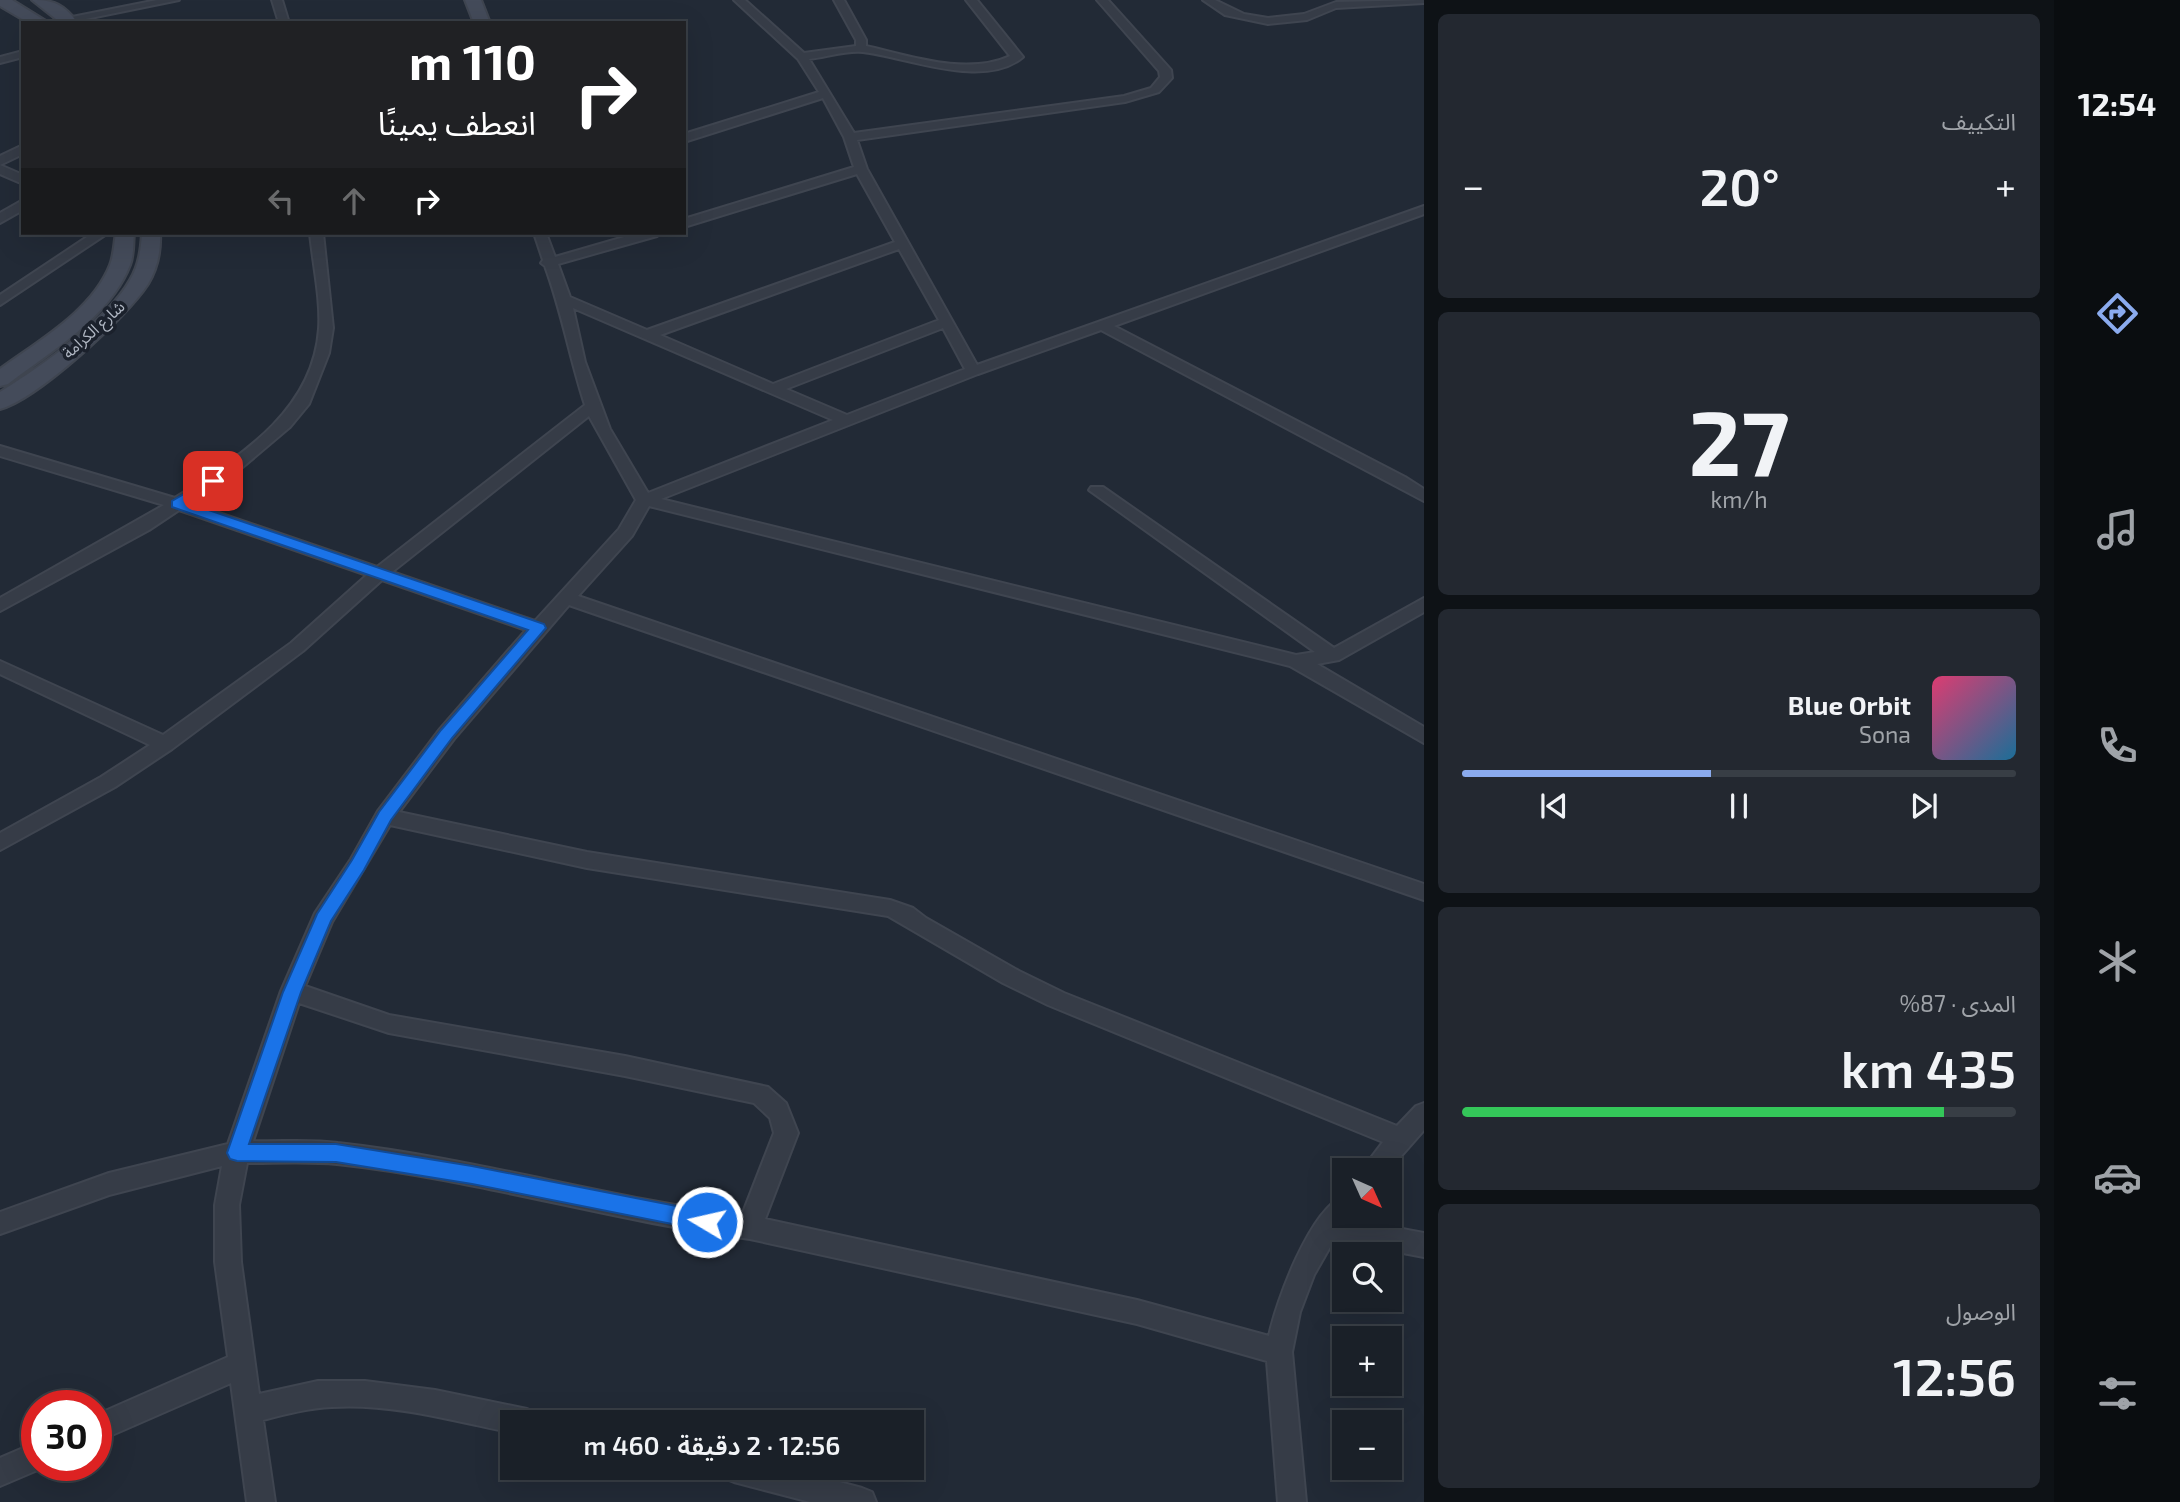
<!DOCTYPE html>
<html lang="ar">
<meta charset="utf-8">
<style>
body{margin:0;font-family:"Exo 2","Noto Sans Arabic",sans-serif;background:#232830;color:#f1f3f6;direction:rtl;height:100vh;display:flex;flex-direction:column;font-size:26px;white-space:nowrap}
*{box-sizing:border-box;margin:0}
p{font-size:23px;color:#9fa3a8}
.icon{flex:none;width:38px;height:38px;fill:none;stroke:currentColor;stroke-width:2;stroke-linecap:round;stroke-linejoin:round}
.map{position:relative;flex:1;overflow:hidden;direction:ltr}
.side{display:flex;flex-direction:column;gap:14px;padding:14px;background:#0e1216;width:630px}
.side>*{flex:none}
.banner{position:absolute;left:21px;top:21px;width:665px;height:214px;border-radius:0px;box-shadow:0 7px 28px #0002,0 0 0 2px #383e45;direction:rtl;background:#202124;color:#fff;overflow:hidden}
.needle{width:46px;rotate:135deg}
.controls{position:absolute;left:1332px;top:1158px;display:grid;gap:14px}
.controls a{display:grid;place-items:center;width:70px;height:70px;border-radius:0px;background:#1a2028;box-shadow:0 7px 28px #0002,0 0 0 2px #383e45;font-size:35px}
.speed{position:absolute;left:21px;top:1390px;display:flex;gap:14px;font-size:35px;font-weight:700;text-align:center}
.speed>*{display:grid;place-content:center;width:91px;height:91px;border-radius:50%;background:#1a2028;box-shadow:0 7px 28px #0002,0 0 0 2px #383e45;line-height:1}
.speed .limit{border:10px solid #d22;background:#fff;color:#111}
.pin{position:absolute;display:grid;place-items:center;width:60px;height:60px;color:#fff;margin:-30px;border-radius:14px;box-shadow:0 4px 10px #0006}
.me{position:absolute;width:77px;margin:-38px;rotate:279deg;stroke-linejoin:round;filter:drop-shadow(0 0 5px #0008)}
.turn{display:flex;align-items:center;gap:24px;height:147px;padding:0 35px;font-size:32px}
.turn .icon{width:91px;height:91px;stroke-width:2.5}
.turn b{display:block;font-size:49px;line-height:60px}
.lanes{display:flex;align-items:center;height:66px;padding:0 35px;background:#0003;justify-content:center;gap:35px;direction:ltr}
.lanes .off{opacity:.35}
.big{font-size:52px;font-weight:600;line-height:1.1}
.side .card{flex:1;display:flex;flex-direction:column;justify-content:center;gap:10px;min-width:0;padding:0 24px;border-radius:10px;background:#232830}
.side .dial{align-items:center;gap:0}
.dial b{font-size:91px;line-height:1}
.song{display:flex;align-items:center;gap:21px}
.cover{width:84px;height:84px;border-radius:10px;background:linear-gradient(135deg,hsl(340 70% 55%),hsl(200 70% 35%))}
.played{height:7px;border-radius:4px;background:linear-gradient(90deg,#8babee 45%,#383e45 45%)}
.keys{display:flex;justify-content:space-around;direction:ltr}
.heat{display:flex;justify-content:space-between;align-items:center;font-size:38px;direction:ltr}
.charge{height:10px;border-radius:5px;background:linear-gradient(90deg,#34c759 87%,#383e45 0)}
.trip{position:absolute;left:500px;top:1410px;width:424px;height:70px;border-radius:0px;background:#1a2028;box-shadow:0 7px 28px #0002,0 0 0 2px #383e45;font-weight:600;line-height:70px;text-align:center;direction:rtl}
main{display:flex;flex:1;min-height:0}
.tabs{display:flex;flex-direction:column;width:126px;justify-content:space-around;align-items:center;background:#0a0d10;color:#9fa3a8}
.tabs .icon{width:49px;height:49px}
.tabs .active{color:#8babee}
.tabs b{font-size:32px;color:#f1f3f6}
.map>svg:first-child{display:block}
.lines{fill:none;stroke-linecap:round;stroke-linejoin:round}
.street-casing{stroke:#3f4550;stroke-width:4}
.secondary-casing{stroke:#3f4550;stroke-width:4}
.street{fill:#363c47;fill-rule:evenodd}
.secondary{fill:#444b5a;fill-rule:evenodd}
.route{fill:#1a73e8;stroke:#114b97;stroke-width:2}
.labels{text-anchor:middle;dominant-baseline:central;stroke-width:7;stroke-linejoin:round;paint-order:stroke}
.far-street-label{font-size:16px;fill:#b0b7c3;stroke:#1b212c}
</style>
<main>
<nav class="tabs">
<b>12:54</b>
<svg class="icon active" aria-label="directions" viewBox="0 0 24 24"><path d="M12 3l9 9-9 9-9-9zM9 14v-3h6M13 9l2 2-2 2"/></svg>
<svg class="icon" aria-label="music" viewBox="0 0 24 24"><path d="M9 18V5l10-2v13"/><circle cx="6" cy="18" r="3"/><circle cx="16" cy="16" r="3"/></svg>
<svg class="icon" aria-label="phone" viewBox="0 0 24 24"><path d="M5 4h4l2 5-3 2q2 4 5 5l2-3 5 2v4C11 20 4 13 5 4z"/></svg>
<svg class="icon" aria-label="climate" viewBox="0 0 24 24"><path d="M12 3v18M4 7l16 10M4 17L20 7"/></svg>
<svg class="icon" aria-label="car" viewBox="0 0 24 24"><path d="M5 17H2v-5l4-1 3-4h7l3 4 3 1v5h-3M9 17h6M6 11h13"/><circle cx="7" cy="17" r="2"/><circle cx="17" cy="17" r="2"/></svg>
<svg class="icon" aria-label="filters" viewBox="0 0 24 24"><path d="M4 7h16M4 17h16"/><circle cx="9" cy="7" r="2"/><circle cx="15" cy="17" r="2"/></svg>
</nav>
<section class="side">
<div class="card"><p>التكييف</p>
<div class="heat"><a>−</a><b class="big">20°</b><a>+</a></div>
</div>
<div class="card dial"><b>27</b><p>km/h</p></div>
<div class="card">
<div class="song"><i class="cover"></i><div><b>Blue Orbit</b><p>Sona</p></div></div>
<div class="played"></div>
<div class="keys"><svg class="icon" aria-label="previous" viewBox="0 0 24 24"><path d="M18 5L8 12l10 7zM5 5v14"/></svg><svg class="icon" aria-label="pause" viewBox="0 0 24 24"><path d="M8 5v14M16 5v14"/></svg><svg class="icon" aria-label="next" viewBox="0 0 24 24"><path d="M6 5l10 7-10 7zM19 5v14"/></svg></div>
</div>
<div class="card"><p>المدى · 87%</p><b class="big">435 km</b><div class="charge"></div></div>
<div class="card"><p>الوصول</p><b class="big">12:56</b></div>
</section>
<div class="map">
<svg width="1424" height="1502" viewBox="0 0 1424 1502">
<rect width="100%" height="100%" fill="#222a36"/>
<g class="lines">
<defs>
<path id="street" d="M 157,0 L 179,0 L 66,23 L 42,23 Z
M 272,0 L 282,0 L 289,23 L 279,23 Z
M 734,0 L 745,0 L 804,53 L 856,46 L 856,40 L 834,0 L 844,0 L 866,40 L 866,46 C 910,56 967,76 1010,56 L 966,0 L 977,0 L 1023,57 C 984,90 907,57 863,52 C 847,50 826,57 809,59 L 854,133 L 1124,96 L 1151,88 L 1160,77 L 1159,71 L 1097,0 L 1108,0 L 1171,70 L 1172,78 L 1159,92 L 1125,102 L 857,140 L 867,169 L 977,365 L 1424,206 L 1424,214 L 1114,326 L 1405,477 L 1424,489 L 1424,501 L 1101,330 L 978,374 L 661,499 L 1296,655 L 1315,652 L 1089,490 L 1091,487 L 1103,487 L 1334,648 L 1424,598 L 1424,612 L 1339,660 L 1317,664 L 1424,727 L 1424,743 L 1290,666 L 649,506 L 632,536 L 578,596 L 1424,884 L 1424,900 L 569,605 L 454,739 L 399,812 L 587,852 L 890,900 L 913,908 L 926,918 L 1019,971 L 1064,993 L 1397,1126 L 1416,1106 L 1424,1103 L 1424,1130 L 1388,1171 L 1361,1171 L 1383,1142 L 1048,1005 L 1003,983 L 888,916 L 587,868 L 390,825 L 332,922 L 305,986 L 389,1015 L 625,1056 L 768,1087 L 786,1103 L 798,1133 L 765,1219 L 1137,1300 L 1269,1336 C 1276,1302 1310,1209 1344,1196 L 1344,1216 L 1352,1216 L 1349,1219 L 1424,1233 L 1424,1257 L 1334,1240 L 1314,1275 L 1300,1312 L 1292,1352 L 1306,1502 L 1278,1502 L 1267,1361 L 1137,1324 L 750,1239 C 611,1221 476,1179 337,1164 C 308,1161 277,1163 247,1163 L 239,1205 L 241,1262 L 259,1394 L 318,1381 L 365,1381 L 435,1390 L 527,1409 L 537,1413 L 540,1423 L 513,1423 L 513,1433 C 455,1421 392,1403 332,1407 C 309,1408 286,1414 263,1420 L 275,1502 L 247,1502 L 231,1383 L 96,1442 L 96,1415 L 228,1357 L 215,1262 L 215,1205 L 222,1166 L 109,1195 L 0,1234 L 0,1212 L 109,1173 L 228,1144 L 281,991 L 315,913 L 351,859 L 378,811 L 440,729 L 526,630 L 382,580 L 303,651 L 172,749 L 115,787 L 0,850 L 0,833 L 101,777 L 150,745 L 0,674 L 0,661 L 163,735 L 291,643 L 367,575 L 179,510 L 149,530 L 0,611 L 0,598 L 164,505 L 0,456 L 0,446 L 175,498 C 238,457 313,413 319,329 C 321,299 313,264 310,233 L 323,233 L 333,328 L 329,353 L 309,404 L 290,427 L 238,471 L 190,503 L 377,567 L 585,405 C 570,359 562,312 545,266 L 541,263 L 543,260 L 534,233 L 546,233 L 555,257 L 638,233 L 658,233 L 657,236 L 558,264 L 570,297 L 647,330 L 895,242 L 857,174 L 684,227 L 684,219 L 854,167 L 844,137 L 823,98 L 684,142 L 684,134 L 819,92 L 798,59 ZM 899,249 L 939,320 L 773,384 L 660,335 ZM 573,308 L 833,420 L 648,493 L 610,429 L 585,362 ZM 943,328 L 965,369 L 847,415 L 786,389 ZM 589,416 L 636,500 L 619,529 L 535,621 L 392,572 ZM 299,1003 L 389,1033 L 625,1076 L 754,1103 L 770,1118 L 774,1133 L 742,1215 C 606,1198 474,1158 338,1143 C 310,1139 281,1142 253,1141 Z
M 1203,0 L 1215,0 L 1244,14 L 1268,18 L 1304,14 L 1336,2 L 1424,0 L 1424,3 L 1336,8 L 1307,20 L 1268,24 L 1225,15 Z
M 23,51 L 23,57 L 0,63 L 0,57 Z
M 23,145 L 23,154 L 0,165 L 0,156 Z
M 0,165 L 23,175 L 23,184 L 0,174 Z
M 23,200 L 23,210 L 0,223 L 0,213 Z
M 93,233 L 108,233 L 0,305 L 0,295 Z
M 37,1442 L 37,1465 L 47,1466 L 0,1486 L 0,1458 Z
M 720,1468 L 787,1468 L 862,1488 L 872,1492 L 876,1502 L 810,1502 L 734,1482 L 724,1478 Z"/>
<path id="secondary" d="M 0,0 L 12,0 L 49,23 L 29,23 L 0,6 Z
M 32,0 C 55,0 64,5 78,23 L 61,23 Z
M 465,0 L 481,0 L 490,23 L 474,23 Z
M 116,233 L 134,233 C 133,243 134,255 130,265 C 110,317 51,351 8,384 L 0,386 L 0,369 C 38,341 92,311 110,265 C 114,255 114,243 116,233 Z
M 142,233 L 160,233 C 161,251 157,269 148,284 C 127,317 36,400 0,409 L 0,392 C 39,368 108,320 130,280 C 139,265 141,249 142,233 Z"/>
</defs>
<use href="#street" class="street-casing"/>
<use href="#secondary" class="secondary-casing"/>
<use href="#street" class="street"/>
<use href="#secondary" class="secondary"/>
</g>
<path class="route" d="M 213,477 L 219,481 L 217,484 L 188,503 L 544,624 L 546,628 L 452,738 L 391,820 L 364,870 L 331,921 L 301,992 L 249,1144 L 336,1144 L 472,1166 L 707,1212 L 714,1215 L 717,1222 L 714,1228 L 707,1231 L 472,1184 L 336,1162 L 237,1161 L 230,1159 L 227,1153 L 283,992 L 317,914 L 352,860 L 379,812 L 441,730 L 528,630 L 172,507 L 172,501 Z"/>
<g class="labels">
<g class="far-street-label">
<text transform="translate(93 329) rotate(-42)">شارع الكرامة</text>
</g>
</g>
</svg>
<div class="controls">
<a><svg class="needle" viewBox="-14 -14 28 28"><path d="M0-13l5 13h-10z" fill="#e53935"/><path d="M0 13l5-13h-10z" fill="#9fa3a8"/></svg></a>
<a><svg class="icon" aria-label="search" viewBox="0 0 24 24"><circle cx="10" cy="10" r="6"/><path d="M15 15l6 6"/></svg></a>
<a>+</a>
<a>−</a>
</div>
<div class="speed"><div class="limit">30</div></div>
<div class="pin" style="left:213px;top:481px;background:#d93025"><svg class="icon" aria-label="arrive" viewBox="0 0 24 24"><path d="M6 21V4h12l-3 4 3 4H6"/></svg></div>
<svg class="me" style="left:707px;top:1222px" viewBox="-20 -20 40 40"><circle r="17" fill="#1a73e8" stroke="#fff" stroke-width="3"/><path d="M0-11L8 9 0 5-8 9z" fill="#fff"/></svg>
<div class="trip">12:56 · 2 دقيقة · 460 m</div>
<div class="banner">
<div class="turn"><svg class="icon" aria-label="right" viewBox="0 0 24 24"><path d="M7 20v-9h11M14 6l5 5-5 5"/></svg><div><b>110 m</b>انعطف يمينًا</div></div>
<div class="lanes"><svg class="icon off" aria-label="left" viewBox="0 0 24 24"><path d="M17 20v-9H6M10 6l-5 5 5 5"/></svg><svg class="icon off" aria-label="ahead" viewBox="0 0 24 24"><path d="M12 20V5M6 11l6-6 6 6"/></svg><svg class="icon" aria-label="right" viewBox="0 0 24 24"><path d="M7 20v-9h11M14 6l5 5-5 5"/></svg></div>
</div>
</div>
</main>
